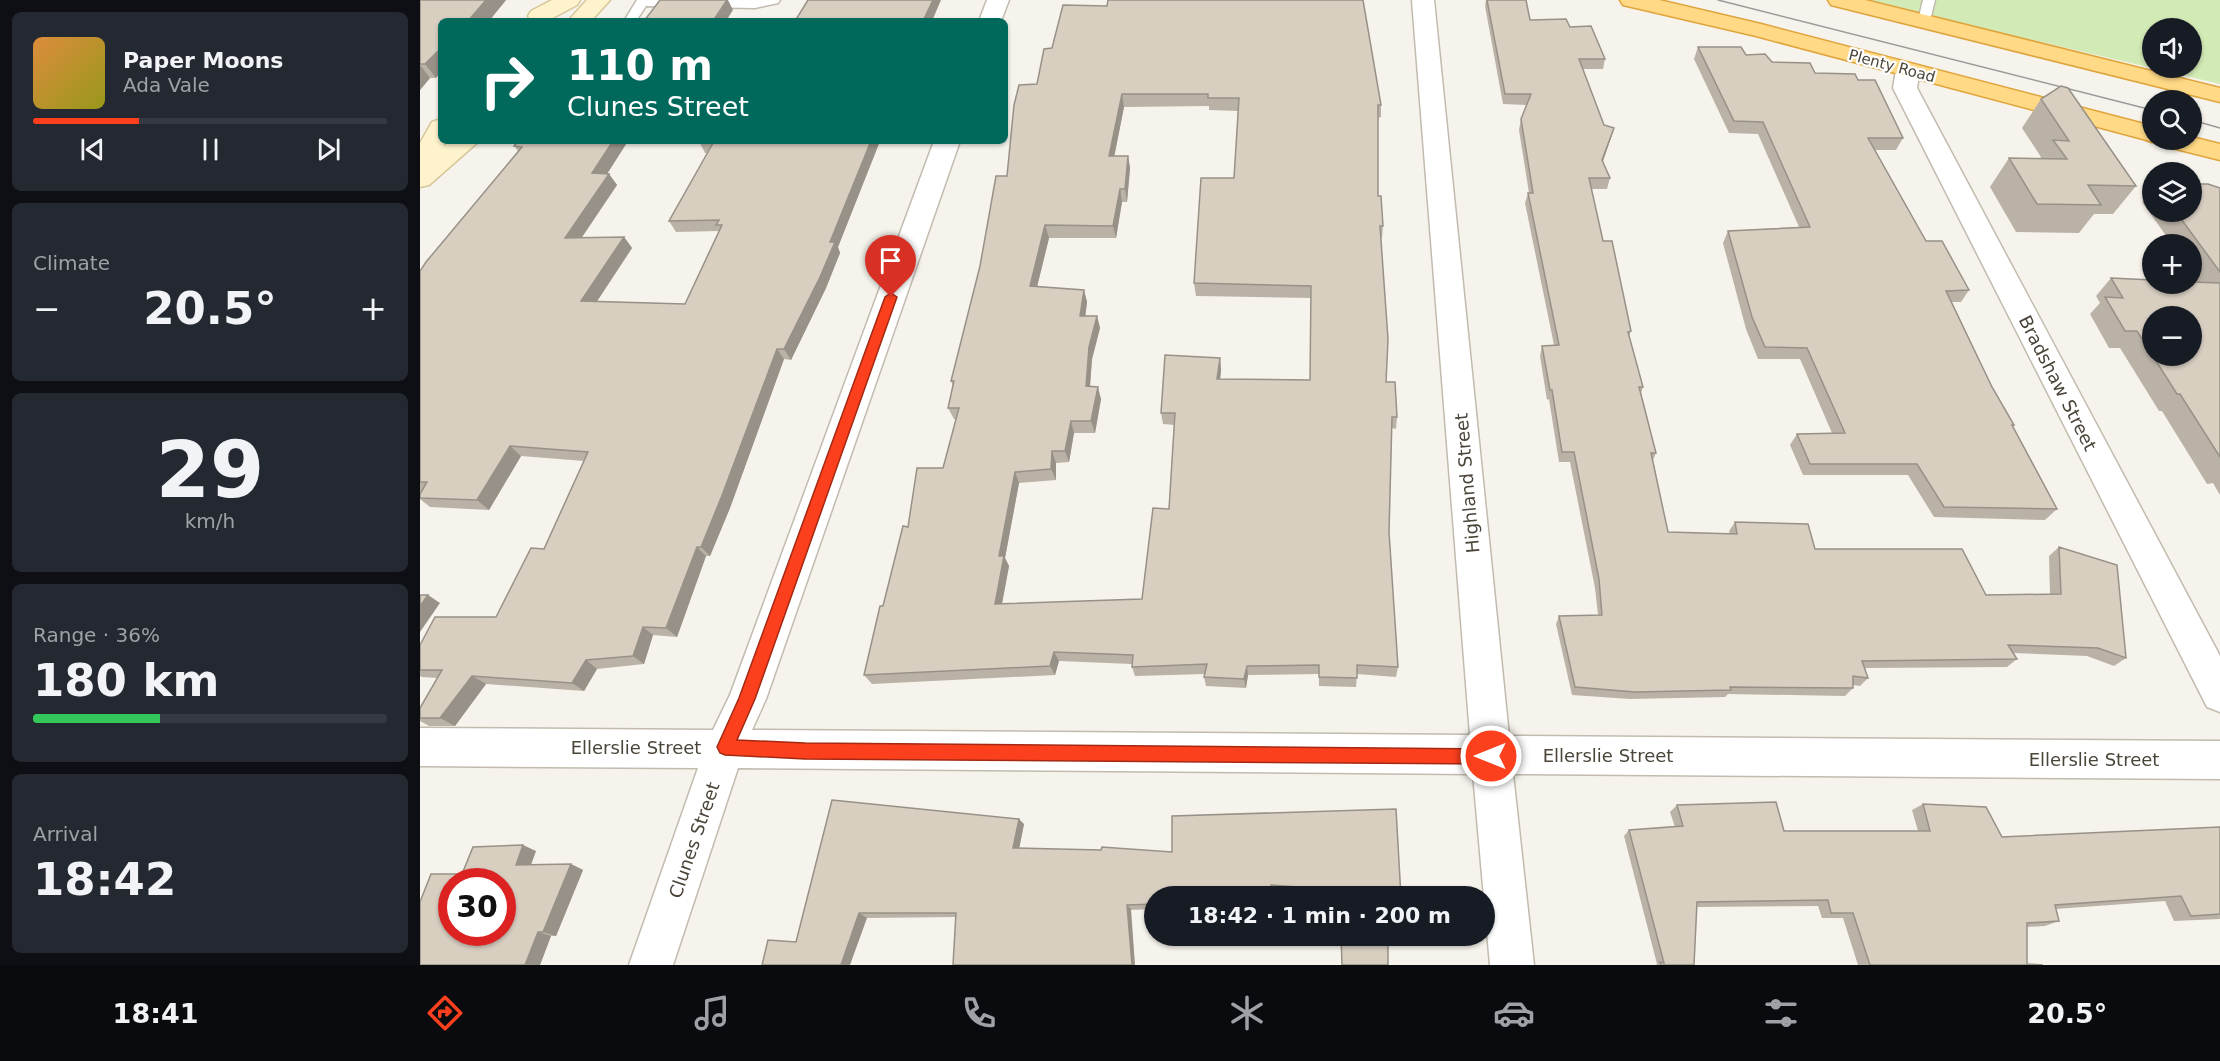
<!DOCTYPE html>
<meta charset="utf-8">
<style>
body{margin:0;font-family:"DejaVu Sans",sans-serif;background:#242831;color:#f1f3f6;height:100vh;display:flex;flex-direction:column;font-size:22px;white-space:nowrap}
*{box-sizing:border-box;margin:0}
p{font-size:20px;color:#9ea1a6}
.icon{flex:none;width:33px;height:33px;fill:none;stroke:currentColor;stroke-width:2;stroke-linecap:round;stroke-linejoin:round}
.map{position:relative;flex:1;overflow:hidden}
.details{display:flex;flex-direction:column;gap:12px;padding:12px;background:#0d0f14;width:420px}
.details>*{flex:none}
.top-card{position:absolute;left:18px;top:18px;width:570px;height:126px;border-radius:9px;box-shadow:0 2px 4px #0004;background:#00695c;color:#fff;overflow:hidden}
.controls{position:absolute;left:1722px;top:18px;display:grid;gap:12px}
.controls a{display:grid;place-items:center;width:60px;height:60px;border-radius:50%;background:#171b24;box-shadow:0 2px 4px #0004;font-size:30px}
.speed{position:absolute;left:18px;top:868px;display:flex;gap:12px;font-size:30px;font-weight:700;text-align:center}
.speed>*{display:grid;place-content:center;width:78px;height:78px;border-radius:50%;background:#171b24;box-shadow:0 2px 4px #0004;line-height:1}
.speed .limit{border:9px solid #d22;background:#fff;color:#111}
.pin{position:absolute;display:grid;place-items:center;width:51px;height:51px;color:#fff;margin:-62px -26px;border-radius:50% 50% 50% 0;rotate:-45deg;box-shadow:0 0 6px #0007}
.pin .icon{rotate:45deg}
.me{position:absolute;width:66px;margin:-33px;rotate:270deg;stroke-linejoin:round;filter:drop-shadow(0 0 4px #0008)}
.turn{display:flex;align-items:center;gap:21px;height:126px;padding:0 30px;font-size:27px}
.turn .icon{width:78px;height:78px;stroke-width:2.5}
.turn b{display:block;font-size:42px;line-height:51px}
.big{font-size:45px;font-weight:700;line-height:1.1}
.details .tile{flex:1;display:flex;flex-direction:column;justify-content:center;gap:9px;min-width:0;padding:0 21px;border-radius:9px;background:#242831}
.details .dial{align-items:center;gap:0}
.dial b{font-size:78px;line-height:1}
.song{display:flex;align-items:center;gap:18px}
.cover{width:72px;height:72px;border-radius:9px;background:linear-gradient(135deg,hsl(30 70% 55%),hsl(60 70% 35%))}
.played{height:6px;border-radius:3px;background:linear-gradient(90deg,#fc3f1d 30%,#363941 30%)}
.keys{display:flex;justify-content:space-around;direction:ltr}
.heat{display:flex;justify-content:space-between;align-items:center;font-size:33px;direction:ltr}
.charge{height:9px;border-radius:4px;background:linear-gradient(90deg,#34c759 36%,#363941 0)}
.trip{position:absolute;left:724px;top:886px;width:351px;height:60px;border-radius:30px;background:#171b24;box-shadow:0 2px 4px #0004;font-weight:700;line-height:60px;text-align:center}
.menu{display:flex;height:96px;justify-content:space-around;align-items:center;background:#090b0e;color:#9ea1a6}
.menu .icon{width:42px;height:42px}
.menu .on{color:#fc3f1d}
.menu b{font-size:27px;color:#f1f3f6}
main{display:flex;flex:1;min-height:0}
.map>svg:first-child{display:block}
.green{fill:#d2eab5;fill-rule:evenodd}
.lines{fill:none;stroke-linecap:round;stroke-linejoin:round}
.service-casing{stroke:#c2bbae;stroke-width:3}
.minor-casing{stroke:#c2bbae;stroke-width:3}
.secondary-casing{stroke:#d6c79b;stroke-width:3}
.trunk-casing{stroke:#e0a43c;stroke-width:3}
.service{fill:#fff;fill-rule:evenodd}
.minor{fill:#fff;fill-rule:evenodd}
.secondary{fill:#fff3cd;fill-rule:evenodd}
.trunk{fill:#ffd985;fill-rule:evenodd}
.tram{stroke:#9a9a9a;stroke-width:1.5}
.wall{fill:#bab2a6;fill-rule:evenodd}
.shaded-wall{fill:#979187}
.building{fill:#d8cfc1;stroke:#979187;stroke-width:1.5;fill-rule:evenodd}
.route{fill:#fc3f1d;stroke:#a42913;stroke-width:1.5}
.labels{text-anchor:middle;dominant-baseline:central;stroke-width:4.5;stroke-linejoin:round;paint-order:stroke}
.far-street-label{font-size:15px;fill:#4b4439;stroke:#fff}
.street-label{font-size:18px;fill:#4b4439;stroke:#fff}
</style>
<main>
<section class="details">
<div class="tile">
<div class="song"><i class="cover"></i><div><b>Paper Moons</b><p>Ada Vale</p></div></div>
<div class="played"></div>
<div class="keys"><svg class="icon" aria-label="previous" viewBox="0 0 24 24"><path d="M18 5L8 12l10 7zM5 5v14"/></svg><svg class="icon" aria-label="pause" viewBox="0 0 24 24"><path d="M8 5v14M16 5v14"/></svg><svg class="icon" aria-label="next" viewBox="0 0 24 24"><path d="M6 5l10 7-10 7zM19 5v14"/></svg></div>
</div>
<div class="tile"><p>Climate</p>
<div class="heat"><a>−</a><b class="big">20.5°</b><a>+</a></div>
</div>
<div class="tile dial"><b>29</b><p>km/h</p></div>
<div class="tile"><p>Range · 36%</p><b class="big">180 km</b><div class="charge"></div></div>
<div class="tile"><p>Arrival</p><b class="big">18:42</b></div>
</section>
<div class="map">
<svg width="1800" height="965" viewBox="0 0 1800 965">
<rect width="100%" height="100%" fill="#f6f3ec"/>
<path class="green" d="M 1443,0 L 1800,0 L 1800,84 ZM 1732,28 L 1772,28 L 1772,68 L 1732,68 Z"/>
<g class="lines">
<defs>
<path id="service" d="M 217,0 L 360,0 L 358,3 L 335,8 L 226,6 L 216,21 L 204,21 Z
M 1503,0 L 1515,0 L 1510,21 L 1504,25 L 1498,21 Z"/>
<path id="minor" d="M 567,0 L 589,0 L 581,21 L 559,21 Z
M 992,0 L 1014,0 L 1089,736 L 1800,741 L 1800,779 L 1093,774 L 1114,965 L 1070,965 L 1053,774 L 318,768 L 253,965 L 209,965 L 278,768 L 0,766 L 0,728 L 293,730 L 310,695 L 514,141 L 540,141 L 346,699 L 332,730 L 1050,735 Z
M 1488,63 L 1496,65 L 1500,70 L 1497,88 L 1800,656 L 1800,712 L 1787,707 L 1473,88 L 1476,70 L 1480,65 Z"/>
<path id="secondary" d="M 132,0 L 160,0 L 157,5 L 127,21 L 111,21 L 108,16 L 111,11 Z
M 167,0 L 190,0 L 171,21 L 148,21 Z
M 21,119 L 21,141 L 26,141 L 24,146 L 30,141 L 59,141 L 9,185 L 0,187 L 0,143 L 12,122 Z"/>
<path id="trunk" d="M 1200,0 L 1239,0 L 1341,24 L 1732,126 L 1732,140 L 1741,140 L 1732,142 L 1723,139 L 1336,36 L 1203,5 Z
M 1408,0 L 1445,0 L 1800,88 L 1800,102 L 1411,5 Z
M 1772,137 L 1800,144 L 1800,160 L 1744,146 L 1740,140 L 1772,140 Z"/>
</defs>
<use href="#service" class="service-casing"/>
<use href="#minor" class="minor-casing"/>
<use href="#secondary" class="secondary-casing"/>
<use href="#trunk" class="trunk-casing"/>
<use href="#service" class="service"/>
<use href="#minor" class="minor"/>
<use href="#secondary" class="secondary"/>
<use href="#trunk" class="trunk"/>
<path class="tram" d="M 1298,0 L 1732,110
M 1772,120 L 1800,128"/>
</g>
<path class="wall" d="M 0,0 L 86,0 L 69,21 L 21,21 L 16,78 L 10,78 L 0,90 Z
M 1066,0 L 1106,0 L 1110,20 L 1150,27 L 1185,59 L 1183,69 L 1163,69 L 1184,125 L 1194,128 L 1183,162 L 1190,178 L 1187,189 L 1171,189 L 1183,241 L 1211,331 L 1209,336 L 1223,387 L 1221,393 L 1236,453 L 1233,460 L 1248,532 L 1310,534 L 1309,531 L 1315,522 L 1395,549 L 1566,595 L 1630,594 L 1629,556 L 1639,547 L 1706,658 L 1694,666 L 1667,656 L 1593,653 L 1597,659 L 1587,667 L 1445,668 L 1448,678 L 1440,686 L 1433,685 L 1433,688 L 1425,696 L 1308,694 L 1305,697 L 1210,699 L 1152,695 L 1136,624 L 1139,616 L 1178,615 L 1175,588 L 1150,462 L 1139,462 L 1129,399 L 1127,400 L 1120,356 L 1122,346 L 1134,345 L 1105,203 L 1108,193 L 1109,193 L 1099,130 L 1101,119 L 1107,105 L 1083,104 L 1065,6 Z
M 1278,47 L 1326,55 L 1395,73 L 1438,80 L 1483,138 L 1476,150 L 1455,150 L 1506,241 L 1549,290 L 1541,302 L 1532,302 L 1572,387 L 1594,425 L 1593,426 L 1637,509 L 1625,520 L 1514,517 L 1488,475 L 1383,475 L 1370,445 L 1377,434 L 1412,433 L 1380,359 L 1338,359 L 1326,329 L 1303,243 L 1308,231 L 1379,227 L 1338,134 L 1309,133 L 1274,59 Z
M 624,49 L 961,105 L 961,117 L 958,118 L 958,196 L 963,226 L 962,238 L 961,238 L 966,382 L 977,417 L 976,429 L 972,428 L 969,532 L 978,667 L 976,677 L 937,674 L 936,687 L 899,686 L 899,674 L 828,675 L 826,688 L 786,686 L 784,677 L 785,674 L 715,676 L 712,667 L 712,664 L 639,661 L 635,675 L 452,684 L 444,675 L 463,606 L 488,527 L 523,468 L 536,419 L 534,419 L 528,408 L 533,386 L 531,381 L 587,176 L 617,84 ZM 789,106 L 789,110 L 818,111 L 814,178 L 774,283 L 776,296 L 891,298 L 890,380 L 800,379 L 801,370 L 800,358 L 741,413 L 743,424 L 755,425 L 749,509 L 722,599 L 582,604 L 589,566 L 585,558 L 599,483 L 636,480 L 636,463 L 649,462 L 654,433 L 675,433 L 681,399 L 670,386 L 672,359 L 680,328 L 677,316 L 665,316 L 667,302 L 664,290 L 617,287 L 629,238 L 696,238 L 702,202 L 707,202 L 710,168 L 708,156 L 694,156 L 704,107 Z
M 1621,99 L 1716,186 L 1693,214 L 1674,214 L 1659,233 L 1596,232 L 1570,187 L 1589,158 L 1620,159 L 1621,157 L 1602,128 Z
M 98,141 L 208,141 L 187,174 L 189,174 L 197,185 L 162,237 L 204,237 L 212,248 L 177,301 L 265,304 L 299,231 L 256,232 L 249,221 L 288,153 L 285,153 L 279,141 L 460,141 L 418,247 L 420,253 L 406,288 L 371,360 L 364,359 L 310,508 L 290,556 L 286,556 L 257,637 L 233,635 L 224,664 L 177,669 L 164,691 L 66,684 L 35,726 L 9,726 L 0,721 L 0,708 L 18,678 L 2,677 L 0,676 L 0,645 L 76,617 L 124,549 L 164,461 L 101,456 L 69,510 L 10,507 L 0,499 L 0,494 L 1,492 L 0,492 L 0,271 L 98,151 L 94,146 Z
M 1800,188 L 1800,495 L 1793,483 L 1787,484 L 1742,411 L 1739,411 L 1700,348 L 1689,348 L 1670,314 L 1680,303 L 1676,296 L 1691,278 L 1778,282 L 1772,273 L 1772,244 L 1752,244 L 1722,202 L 1732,189 L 1732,212 L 1772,212 Z
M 1503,804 L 1582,837 L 1800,827 L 1800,919 L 1754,921 L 1745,901 L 1636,909 L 1639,921 L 1625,926 L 1607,927 L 1607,964 L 1623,965 L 1438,965 L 1423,918 L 1402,918 L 1398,906 L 1277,907 L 1274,965 L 1236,965 L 1237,964 L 1204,836 L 1209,830 L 1255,827 L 1250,812 L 1257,805 L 1364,831 L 1498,831 L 1492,810 Z
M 604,824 L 599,849 L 981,897 L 920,897 L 920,895 L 852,890 L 735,897 L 735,909 L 536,917 L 447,918 L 376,942 Z
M 116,851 L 111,864 L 151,864 L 163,870 L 136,936 L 131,936 L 120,965 L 0,965 L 42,874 Z"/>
<path class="shaded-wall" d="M 66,0 L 86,0 L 69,21 L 48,21 Z
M 307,0 L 308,0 L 313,10 L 306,21 L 293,21 Z
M 513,0 L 521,0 L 512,21 L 503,21 Z
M 21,48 L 21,72 L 16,78 L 5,64 Z
M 0,65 L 10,78 L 0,90 Z
M 702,94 L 704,107 L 692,168 L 689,156 Z
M 1194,128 L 1191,138 L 1179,171 L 1182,160 Z
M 193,141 L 208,141 L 180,185 L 172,173 Z
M 451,141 L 460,141 L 418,247 L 420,253 L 406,288 L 371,360 L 364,349 Z
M 708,156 L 710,168 L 707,202 L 705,189 Z
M 189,174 L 197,185 L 154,249 L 145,238 Z
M 700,189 L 702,202 L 696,238 L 693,226 Z
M 625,225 L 629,238 L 614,299 L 610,286 Z
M 204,237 L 212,248 L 170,312 L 161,301 Z
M 664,290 L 667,302 L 664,328 L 660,316 Z
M 677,316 L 680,328 L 672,359 L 669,398 L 666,386 L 669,347 Z
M 357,349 L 364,359 L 310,508 L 290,556 L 281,547 Z
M 800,358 L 801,370 L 799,391 L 797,379 Z
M 678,387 L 681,399 L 675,433 L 671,421 Z
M 651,421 L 654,433 L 649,462 L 645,451 Z
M 90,446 L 101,456 L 69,510 L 57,500 Z
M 632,451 L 636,463 L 636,480 L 631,469 Z
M 595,472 L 599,483 L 585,558 L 589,566 L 580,614 L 575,604 L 579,556 Z
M 277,547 L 286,556 L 257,637 L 246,628 Z
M 8,595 L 20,603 L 0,632 L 0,606 Z
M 223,627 L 233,635 L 224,664 L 213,656 Z
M 634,652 L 639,661 L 635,675 L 630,666 Z
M 166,660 L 177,669 L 164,691 L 152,683 Z
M 827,666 L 828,675 L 826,688 L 824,679 Z
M 52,676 L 66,684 L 35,726 L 20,718 Z
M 599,819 L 604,824 L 598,854 L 593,848 Z
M 103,845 L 116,851 L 109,870 L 96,865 Z
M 151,864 L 163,870 L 136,936 L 123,932 Z
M 851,885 L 852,890 L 850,897 L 848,897 Z
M 707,905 L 711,909 L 715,965 L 712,965 Z
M 439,913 L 447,918 L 430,965 L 421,965 Z
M 118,932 L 131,936 L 120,965 L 105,965 Z"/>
<path class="building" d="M 0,0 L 66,0 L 48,21 L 21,21 L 21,48 L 5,64 L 0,64 Z
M 240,0 L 307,0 L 293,21 L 224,21 Z
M 388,0 L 513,0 L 503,21 L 375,21 Z
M 688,0 L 943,0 L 961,105 L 958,105 L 958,196 L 961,196 L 963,226 L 960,226 L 968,339 L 966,382 L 975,382 L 977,417 L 972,417 L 969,532 L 978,667 L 937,665 L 937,678 L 899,677 L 899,665 L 827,666 L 824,679 L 784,677 L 787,664 L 712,667 L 713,655 L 634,652 L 630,666 L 444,675 L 460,606 L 463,606 L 483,526 L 488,527 L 497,468 L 523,468 L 539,408 L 528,408 L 534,381 L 531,381 L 560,266 L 576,176 L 587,176 L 594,105 L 599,85 L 617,84 L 624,49 L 632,48 L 643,5 L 687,6 ZM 702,94 L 788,94 L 788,98 L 819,98 L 814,178 L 781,178 L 774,283 L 891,286 L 890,380 L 797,379 L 800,358 L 745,355 L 741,413 L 755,413 L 749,509 L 733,508 L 722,599 L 575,604 L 584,556 L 579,556 L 595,472 L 631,469 L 632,451 L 645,451 L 651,421 L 671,421 L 678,387 L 666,386 L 669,347 L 677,316 L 660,316 L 664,290 L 610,286 L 625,225 L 693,226 L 700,189 L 705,189 L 708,156 L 689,156 Z
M 1067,0 L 1106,0 L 1110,20 L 1146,19 L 1150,27 L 1171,26 L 1185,59 L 1159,59 L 1184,125 L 1194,128 L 1182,160 L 1190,178 L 1169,178 L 1183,241 L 1192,241 L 1211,331 L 1208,332 L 1223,387 L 1219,387 L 1236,453 L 1231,453 L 1248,532 L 1317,534 L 1315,522 L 1388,524 L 1395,549 L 1542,549 L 1566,595 L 1641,594 L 1639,547 L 1697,565 L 1706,658 L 1678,648 L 1588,645 L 1597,659 L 1442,661 L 1448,678 L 1433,676 L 1433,688 L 1310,687 L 1311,690 L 1215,692 L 1155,687 L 1139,616 L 1182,615 L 1179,579 L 1154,452 L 1142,452 L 1132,390 L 1130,390 L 1122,346 L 1139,345 L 1108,193 L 1113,193 L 1101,119 L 1111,94 L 1085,94 Z
M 1278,47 L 1321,47 L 1326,55 L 1345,54 L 1352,62 L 1390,63 L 1395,73 L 1435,74 L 1438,80 L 1455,80 L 1483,138 L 1448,138 L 1506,241 L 1522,241 L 1549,290 L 1526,291 L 1572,387 L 1594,425 L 1592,425 L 1637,509 L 1524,507 L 1497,464 L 1390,464 L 1377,434 L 1425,433 L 1387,348 L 1345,347 L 1332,317 L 1308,231 L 1390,227 L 1343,122 L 1314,121 Z
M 1641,86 L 1648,88 L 1716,186 L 1668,185 L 1681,205 L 1617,204 L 1589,158 L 1647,159 L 1633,140 L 1649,141 L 1621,99 Z
M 98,141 L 193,141 L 172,173 L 189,174 L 145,238 L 204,237 L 161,301 L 265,304 L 302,225 L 296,225 L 299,220 L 249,221 L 293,143 L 278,142 L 279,141 L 451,141 L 410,242 L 415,242 L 400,277 L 364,349 L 357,349 L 301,498 L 281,547 L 277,547 L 246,628 L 223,627 L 213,656 L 166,660 L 152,683 L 52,676 L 20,718 L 0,718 L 0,708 L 22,670 L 0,670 L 0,645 L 15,617 L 76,617 L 111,548 L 124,549 L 168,452 L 90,446 L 57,500 L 0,498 L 0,494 L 7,482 L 0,482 L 0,271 L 6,262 L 102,147 L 94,146 Z
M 1772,184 L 1788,184 L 1800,188 L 1800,272 L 1756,212 L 1772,212 Z
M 1691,278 L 1732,280 L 1732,284 L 1772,284 L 1772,282 L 1800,283 L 1800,457 L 1760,394 L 1757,394 L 1717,331 L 1705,331 L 1685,297 L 1703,298 ZM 1732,316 L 1772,316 L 1772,356 L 1732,356 Z
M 0,595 L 8,595 L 0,606 Z
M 412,800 L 599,819 L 593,848 L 681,850 L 682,847 L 752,852 L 752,816 L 976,809 L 981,897 L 920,897 L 920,890 L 851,885 L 848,897 L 735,897 L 735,904 L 707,905 L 712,965 L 533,965 L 536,913 L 439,913 L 421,965 L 342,965 L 348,940 L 376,942 Z
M 1356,802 L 1364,831 L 1510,831 L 1503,804 L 1566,807 L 1582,837 L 1800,827 L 1800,914 L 1771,916 L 1761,896 L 1635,905 L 1639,921 L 1607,923 L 1607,964 L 1623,965 L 1450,965 L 1433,913 L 1411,913 L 1408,900 L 1277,902 L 1274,965 L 1241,965 L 1240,962 L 1244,963 L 1209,830 L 1263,826 L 1257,805 Z
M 103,845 L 96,865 L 151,864 L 123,932 L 118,932 L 105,965 L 0,965 L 0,902 L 11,874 L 42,874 L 53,847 ZM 32,882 L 82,882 L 82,933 L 32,933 Z
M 921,936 L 968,936 L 968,965 L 922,965 Z"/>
<path class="route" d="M 471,293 L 477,297 L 335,699 L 317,740 L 385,743 L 1071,749 L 1077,751 L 1079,756 L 1077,762 L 1071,764 L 385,759 L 305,755 L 300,753 L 297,747 L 319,698 L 465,297 Z"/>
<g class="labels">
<g class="far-street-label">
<text transform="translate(1472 66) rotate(15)">Plenty Road</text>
</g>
<g class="street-label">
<text transform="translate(1638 383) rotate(63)">Bradshaw Street</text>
<text transform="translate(1047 483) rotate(-95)">Highland Street</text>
<text x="216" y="747">Ellerslie Street</text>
<text x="1188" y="755">Ellerslie Street</text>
<text x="1674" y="759">Ellerslie Street</text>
<text transform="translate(274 840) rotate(-71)">Clunes Street</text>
</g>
</g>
</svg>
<div class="controls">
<a><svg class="icon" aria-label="sound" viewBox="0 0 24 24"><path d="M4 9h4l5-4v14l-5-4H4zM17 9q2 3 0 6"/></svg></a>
<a><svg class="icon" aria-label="search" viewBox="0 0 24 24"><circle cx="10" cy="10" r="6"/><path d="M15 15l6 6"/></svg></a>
<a><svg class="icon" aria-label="layers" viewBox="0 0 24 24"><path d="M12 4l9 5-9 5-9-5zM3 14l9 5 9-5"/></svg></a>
<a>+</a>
<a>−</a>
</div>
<div class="speed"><div class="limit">30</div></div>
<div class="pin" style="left:471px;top:297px;background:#d93025"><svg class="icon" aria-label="arrive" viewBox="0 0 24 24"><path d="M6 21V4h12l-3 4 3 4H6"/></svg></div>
<svg class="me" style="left:1071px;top:756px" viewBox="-20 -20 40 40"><circle r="17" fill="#fc3f1d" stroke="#fff" stroke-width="3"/><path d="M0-11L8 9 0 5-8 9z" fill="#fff"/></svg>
<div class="trip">18:42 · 1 min · 200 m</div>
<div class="top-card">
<div class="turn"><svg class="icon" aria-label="right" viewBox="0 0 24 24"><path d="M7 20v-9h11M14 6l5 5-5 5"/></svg><div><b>110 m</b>Clunes Street</div></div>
</div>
</div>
</main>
<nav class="menu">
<b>18:41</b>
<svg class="icon on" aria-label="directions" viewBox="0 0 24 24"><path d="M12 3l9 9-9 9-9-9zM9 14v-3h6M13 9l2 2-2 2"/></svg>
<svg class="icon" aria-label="music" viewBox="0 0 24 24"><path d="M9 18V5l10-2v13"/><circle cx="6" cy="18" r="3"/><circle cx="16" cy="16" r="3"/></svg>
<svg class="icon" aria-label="phone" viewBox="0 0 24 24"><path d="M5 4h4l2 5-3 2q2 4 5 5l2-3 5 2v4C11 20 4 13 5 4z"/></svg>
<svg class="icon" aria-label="climate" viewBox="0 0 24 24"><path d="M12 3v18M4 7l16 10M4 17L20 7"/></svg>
<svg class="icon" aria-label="car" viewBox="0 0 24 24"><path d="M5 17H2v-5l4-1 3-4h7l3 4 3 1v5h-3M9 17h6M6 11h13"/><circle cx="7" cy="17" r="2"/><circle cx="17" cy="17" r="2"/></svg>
<svg class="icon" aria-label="filters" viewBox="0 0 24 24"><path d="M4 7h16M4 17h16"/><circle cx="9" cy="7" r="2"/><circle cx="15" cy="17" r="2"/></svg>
<b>20.5°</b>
</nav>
